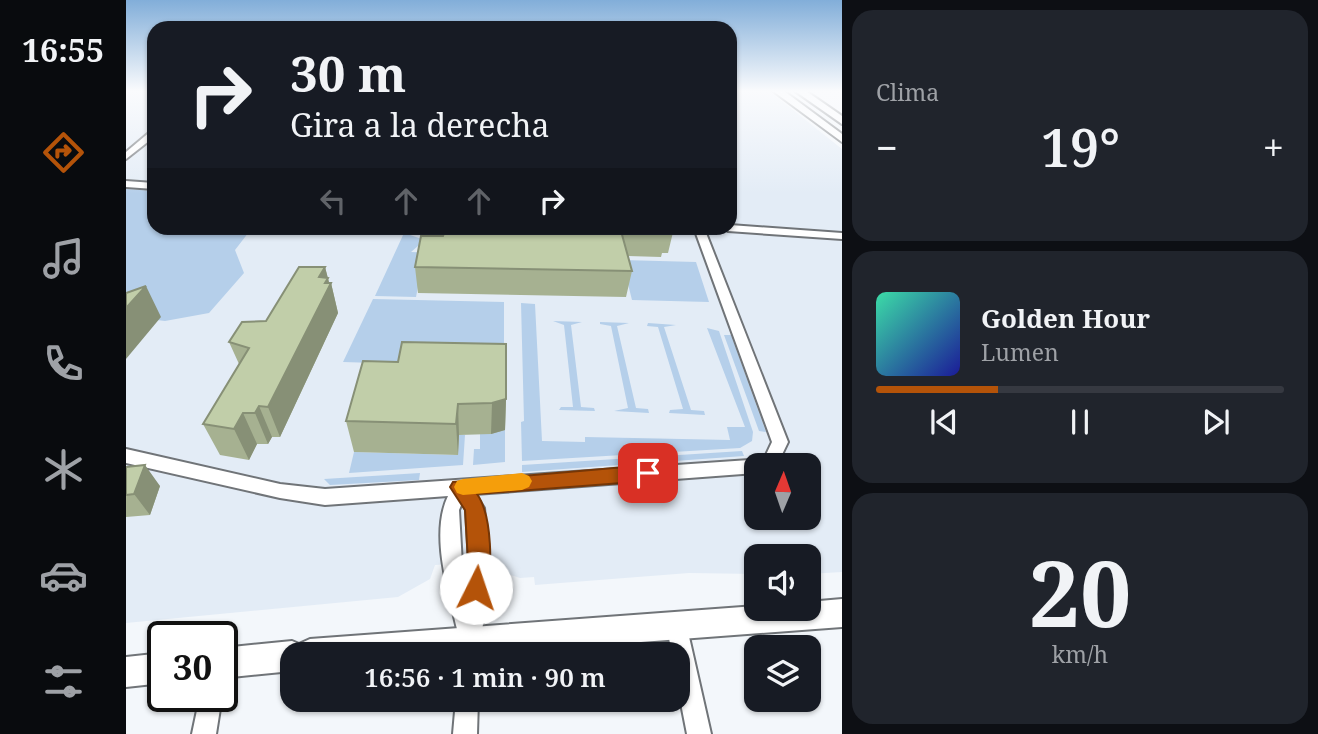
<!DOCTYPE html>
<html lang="es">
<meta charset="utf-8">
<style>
body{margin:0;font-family:"Noto Serif",serif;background:#20242c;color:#f1f3f6;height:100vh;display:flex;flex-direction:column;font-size:26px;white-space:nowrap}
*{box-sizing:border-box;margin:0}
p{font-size:23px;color:#9ea1a6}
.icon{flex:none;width:38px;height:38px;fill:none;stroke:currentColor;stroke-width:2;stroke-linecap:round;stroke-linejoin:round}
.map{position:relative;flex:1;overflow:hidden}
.side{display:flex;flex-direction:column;gap:10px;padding:10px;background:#0d0f14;width:476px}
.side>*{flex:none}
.guide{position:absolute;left:21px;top:21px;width:590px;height:214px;border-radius:21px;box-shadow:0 2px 5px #0004;background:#171b24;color:#f1f3f6;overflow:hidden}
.needle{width:46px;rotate:2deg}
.tools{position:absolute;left:618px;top:453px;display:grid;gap:14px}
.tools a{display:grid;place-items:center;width:77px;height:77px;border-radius:14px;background:#171b24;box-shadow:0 2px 5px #0004;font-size:35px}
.speed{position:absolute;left:21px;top:621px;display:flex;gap:14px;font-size:35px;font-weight:700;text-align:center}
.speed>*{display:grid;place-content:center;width:91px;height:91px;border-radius:50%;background:#171b24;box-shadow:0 2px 5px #0004;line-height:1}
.speed .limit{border:4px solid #111;border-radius:10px;background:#fff;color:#111}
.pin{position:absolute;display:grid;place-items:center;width:60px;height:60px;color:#fff;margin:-30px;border-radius:14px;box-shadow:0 4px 10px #0006}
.me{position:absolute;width:77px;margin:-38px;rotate:4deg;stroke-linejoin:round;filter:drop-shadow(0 0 5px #0008)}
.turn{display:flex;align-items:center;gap:24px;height:147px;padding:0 28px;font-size:32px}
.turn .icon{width:91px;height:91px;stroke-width:2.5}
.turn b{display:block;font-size:49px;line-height:60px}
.lanes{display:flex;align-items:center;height:66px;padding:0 28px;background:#0003;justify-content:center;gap:35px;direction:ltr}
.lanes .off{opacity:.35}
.big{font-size:52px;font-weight:600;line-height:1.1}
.side .tile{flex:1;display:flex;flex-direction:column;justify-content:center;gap:10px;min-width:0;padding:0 24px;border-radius:21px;background:#20242c}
.side .dial{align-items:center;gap:0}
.dial b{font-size:91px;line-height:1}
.song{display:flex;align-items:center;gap:21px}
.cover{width:84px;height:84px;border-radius:10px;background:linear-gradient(135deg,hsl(160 70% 55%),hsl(240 70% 35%))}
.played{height:7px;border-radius:4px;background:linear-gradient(90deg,#b45309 30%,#363941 30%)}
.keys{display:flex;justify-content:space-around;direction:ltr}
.heat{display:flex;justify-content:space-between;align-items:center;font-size:38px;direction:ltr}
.trip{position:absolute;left:154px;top:642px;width:410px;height:70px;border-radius:21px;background:#171b24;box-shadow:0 2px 5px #0004;font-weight:600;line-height:70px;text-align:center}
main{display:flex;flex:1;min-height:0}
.dock{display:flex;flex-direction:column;width:126px;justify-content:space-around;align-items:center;background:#090b0e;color:#9ea1a6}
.dock .icon{width:49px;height:49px}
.dock .current{color:#b45309}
.dock b{font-size:32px;color:#f1f3f6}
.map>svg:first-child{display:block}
.built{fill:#e3ecf6;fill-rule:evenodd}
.green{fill:#b5cfea}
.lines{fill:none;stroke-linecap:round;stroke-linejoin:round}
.street-casing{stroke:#707478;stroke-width:4}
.secondary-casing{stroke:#707478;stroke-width:4}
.street{fill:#fff;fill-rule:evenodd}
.secondary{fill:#fff;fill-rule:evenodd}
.wall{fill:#a6b191}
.shaded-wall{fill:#879076}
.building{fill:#c1cea9;stroke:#879076;stroke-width:2}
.route{fill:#b45309;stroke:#753606;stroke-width:2}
.slow{fill:#f59e0b}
</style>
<main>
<nav class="dock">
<b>16:55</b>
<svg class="icon current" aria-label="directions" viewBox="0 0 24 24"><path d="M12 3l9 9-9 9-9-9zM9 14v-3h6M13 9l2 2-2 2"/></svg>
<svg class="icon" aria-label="music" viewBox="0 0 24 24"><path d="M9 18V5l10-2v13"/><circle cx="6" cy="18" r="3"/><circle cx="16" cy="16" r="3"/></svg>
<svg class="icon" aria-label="phone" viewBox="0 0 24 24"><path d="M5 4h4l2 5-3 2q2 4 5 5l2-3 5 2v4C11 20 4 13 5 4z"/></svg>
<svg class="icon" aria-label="climate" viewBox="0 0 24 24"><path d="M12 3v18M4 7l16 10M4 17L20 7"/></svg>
<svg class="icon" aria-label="car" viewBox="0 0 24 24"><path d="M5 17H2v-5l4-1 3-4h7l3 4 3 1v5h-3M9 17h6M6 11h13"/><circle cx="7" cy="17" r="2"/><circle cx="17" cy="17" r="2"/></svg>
<svg class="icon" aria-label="filters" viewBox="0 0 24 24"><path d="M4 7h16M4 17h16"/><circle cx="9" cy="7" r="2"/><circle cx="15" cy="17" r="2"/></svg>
</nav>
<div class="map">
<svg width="716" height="734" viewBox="0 0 716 734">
<rect width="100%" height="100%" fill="#f3f7fb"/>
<path class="built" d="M 0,91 L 28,91 L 28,228 L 604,228 L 604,91 L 643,91 L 716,149 L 716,572 L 683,574 L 682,556 L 630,556 L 630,574 L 563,573 L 409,585 L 408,577 L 394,578 L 379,573 L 370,561 L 309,565 L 304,579 L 272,597 L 0,623 ZM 630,466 L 682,466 L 682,518 L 630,518 Z"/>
<path class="green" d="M 0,189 L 28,191 L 28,228 L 126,228 L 109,250 L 118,273 L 83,313 L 39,321 L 14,318 L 0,323 Z
M 278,233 L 299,240 L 285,252 L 312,253 L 297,261 L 290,297 L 249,296 Z
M 496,260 L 570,262 L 583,302 L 506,300 Z
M 247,299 L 378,302 L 378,367 L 217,362 Z
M 395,303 L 409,304 L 416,441 L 459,442 L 459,437 L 604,440 L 601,427 L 619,427 L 581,328 L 593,331 L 627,432 L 626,441 L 614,448 L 396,461 L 395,422 L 398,421 Z
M 427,321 L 456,322 L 445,325 L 455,407 L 468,408 L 469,411 L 433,410 L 435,407 L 447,407 L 438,325 Z
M 474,322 L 503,323 L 491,326 L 510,408 L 522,409 L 523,413 L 488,411 L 502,408 L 485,326 L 474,324 Z
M 522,323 L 550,325 L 538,327 L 565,410 L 578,411 L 579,415 L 543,413 L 544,410 L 557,409 L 532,327 L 521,326 Z
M 598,335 L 605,335 L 640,432 L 633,431 Z
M 379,430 L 379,462 L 347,465 L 348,449 L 354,449 L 354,434 Z
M 333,435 L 339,435 L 337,465 L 223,473 L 228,452 L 332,455 Z
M 616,451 L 618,456 L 396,472 L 396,465 Z
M 294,473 L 293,480 L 204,485 L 198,479 Z"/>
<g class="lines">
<defs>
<path id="street" d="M 25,131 L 28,131 L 28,137 L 0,159 L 0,152 Z
M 0,181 L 28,183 L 28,189 L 0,187 Z
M 604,225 L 716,233 L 716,239 L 602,231 L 597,228 L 604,228 Z
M 568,228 L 578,228 L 662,442 L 651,465 L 630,466 L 630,473 L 349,494 L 358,508 L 363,562 L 354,654 L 332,654 L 334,637 L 331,629 C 322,589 304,534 322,496 L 199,505 L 154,498 L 0,463 L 0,449 L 154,484 L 199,489 L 638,459 L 646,442 ZM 336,503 L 340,510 L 343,562 L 341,585 L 336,565 L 333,510 Z
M 551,618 L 558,621 L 561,628 L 585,734 L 561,734 L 551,683 L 551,654 L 546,654 L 541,628 L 544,621 Z
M 74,696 L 96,696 L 90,734 L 66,734 Z
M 330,700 L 352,700 L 351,734 L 327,734 Z"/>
<path id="secondary" d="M 647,91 L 658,91 L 716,134 L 716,142 Z
M 669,91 L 680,91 L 716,116 L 716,124 Z
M 716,599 L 716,627 L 354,654 L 166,654 L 166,671 L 96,678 L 96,648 L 166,641 L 173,644 L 184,639 L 630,606 L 630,609 L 682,609 L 682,602 Z
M 37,653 L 37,683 L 0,687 L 0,657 Z"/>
</defs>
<use href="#street" class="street-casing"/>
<use href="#secondary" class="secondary-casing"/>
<use href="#street" class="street"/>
<use href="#secondary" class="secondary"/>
</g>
<path class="wall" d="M 548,228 L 542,253 L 536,253 L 535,257 L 502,256 L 506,271 L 500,297 L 292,293 L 289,267 L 317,236 Z
M 199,267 L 203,283 L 205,283 L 212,313 L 154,437 L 146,437 L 142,444 L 131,444 L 123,460 L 94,455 L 77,424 L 113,364 L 103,342 L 140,321 Z
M 237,361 L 380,399 L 379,430 L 365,434 L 333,435 L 332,455 L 228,452 L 220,421 Z
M 0,467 L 34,486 L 24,515 L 0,517 Z"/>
<path class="shaded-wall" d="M 199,267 L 204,286 L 205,283 L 212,313 L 154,437 L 142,407 L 193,277 Z
M 20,286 L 35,317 L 0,359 L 0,308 Z
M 380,399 L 379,430 L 365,434 L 366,403 Z
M 332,404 L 333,435 L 332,455 L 330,424 Z
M 133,406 L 146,437 L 142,444 L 129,413 Z
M 117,413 L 131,444 L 123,460 L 108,429 Z
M 19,465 L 34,486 L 24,515 L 8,494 Z"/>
<path class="building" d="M 320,228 L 548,228 L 539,228 L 541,232 L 495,231 L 506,271 L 289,267 L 295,236 L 317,236 Z
M 173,267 L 199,267 L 193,277 L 202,278 L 199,283 L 205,283 L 142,407 L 133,406 L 129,413 L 117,413 L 108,429 L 77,424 L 123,348 L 103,342 L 116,322 L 140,321 Z
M 20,286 L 0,308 L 0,293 Z
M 276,342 L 380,344 L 380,399 L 366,403 L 332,404 L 330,424 L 220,421 L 237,361 L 272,362 Z
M 19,465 L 8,494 L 0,495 L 0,467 Z"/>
<linearGradient id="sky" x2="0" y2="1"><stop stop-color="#82aed9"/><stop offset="0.47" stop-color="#fafbfd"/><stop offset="1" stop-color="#fafbfd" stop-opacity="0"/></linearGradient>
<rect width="716" height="194" fill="url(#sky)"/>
<path class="route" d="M 522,465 L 529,467 L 532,473 L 529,478 L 522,481 L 351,494 C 366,515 368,572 358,596 L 350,599 L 342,596 L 338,588 L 342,562 L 339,510 L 324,487 L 327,482 Z"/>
<path class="slow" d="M 396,473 L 403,476 L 406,481 L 403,487 L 396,490 L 337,495 L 331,493 L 328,487 L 331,481 L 337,479 Z"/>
</svg>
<div class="tools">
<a><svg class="needle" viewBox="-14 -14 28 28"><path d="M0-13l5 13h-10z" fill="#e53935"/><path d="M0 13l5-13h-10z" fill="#9ea1a6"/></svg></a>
<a><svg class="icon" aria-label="sound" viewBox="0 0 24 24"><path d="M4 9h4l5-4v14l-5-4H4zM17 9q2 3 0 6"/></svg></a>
<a><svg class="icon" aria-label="layers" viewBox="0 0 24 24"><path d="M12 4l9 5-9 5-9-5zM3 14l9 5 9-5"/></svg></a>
</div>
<div class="speed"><div class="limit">30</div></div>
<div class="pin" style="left:522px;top:473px;background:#d93025"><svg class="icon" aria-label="arrive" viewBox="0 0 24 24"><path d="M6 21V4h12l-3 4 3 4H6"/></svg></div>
<svg class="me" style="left:350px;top:588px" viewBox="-20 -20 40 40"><circle r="19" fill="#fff"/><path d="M0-13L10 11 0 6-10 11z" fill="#b45309"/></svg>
<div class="trip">16:56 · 1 min · 90 m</div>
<div class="guide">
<div class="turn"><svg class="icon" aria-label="right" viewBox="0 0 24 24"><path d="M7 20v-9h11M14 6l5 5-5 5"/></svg><div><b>30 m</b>Gira a la derecha</div></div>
<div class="lanes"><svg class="icon off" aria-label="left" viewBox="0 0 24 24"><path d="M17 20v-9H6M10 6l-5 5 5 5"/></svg><svg class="icon off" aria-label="ahead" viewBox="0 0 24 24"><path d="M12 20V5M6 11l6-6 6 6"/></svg><svg class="icon off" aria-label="ahead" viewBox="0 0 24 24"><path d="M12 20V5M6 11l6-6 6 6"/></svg><svg class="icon" aria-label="right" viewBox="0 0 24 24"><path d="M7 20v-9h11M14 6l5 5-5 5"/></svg></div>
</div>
</div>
<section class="side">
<div class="tile"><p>Clima</p>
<div class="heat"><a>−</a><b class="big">19°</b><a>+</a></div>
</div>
<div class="tile">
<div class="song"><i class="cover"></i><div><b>Golden Hour</b><p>Lumen</p></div></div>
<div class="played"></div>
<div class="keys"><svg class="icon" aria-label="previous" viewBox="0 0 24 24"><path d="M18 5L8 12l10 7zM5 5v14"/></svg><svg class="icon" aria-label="pause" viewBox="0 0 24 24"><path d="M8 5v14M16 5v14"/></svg><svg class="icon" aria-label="next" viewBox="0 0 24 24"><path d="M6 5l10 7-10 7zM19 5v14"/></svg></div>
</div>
<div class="tile dial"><b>20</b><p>km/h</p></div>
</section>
</main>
